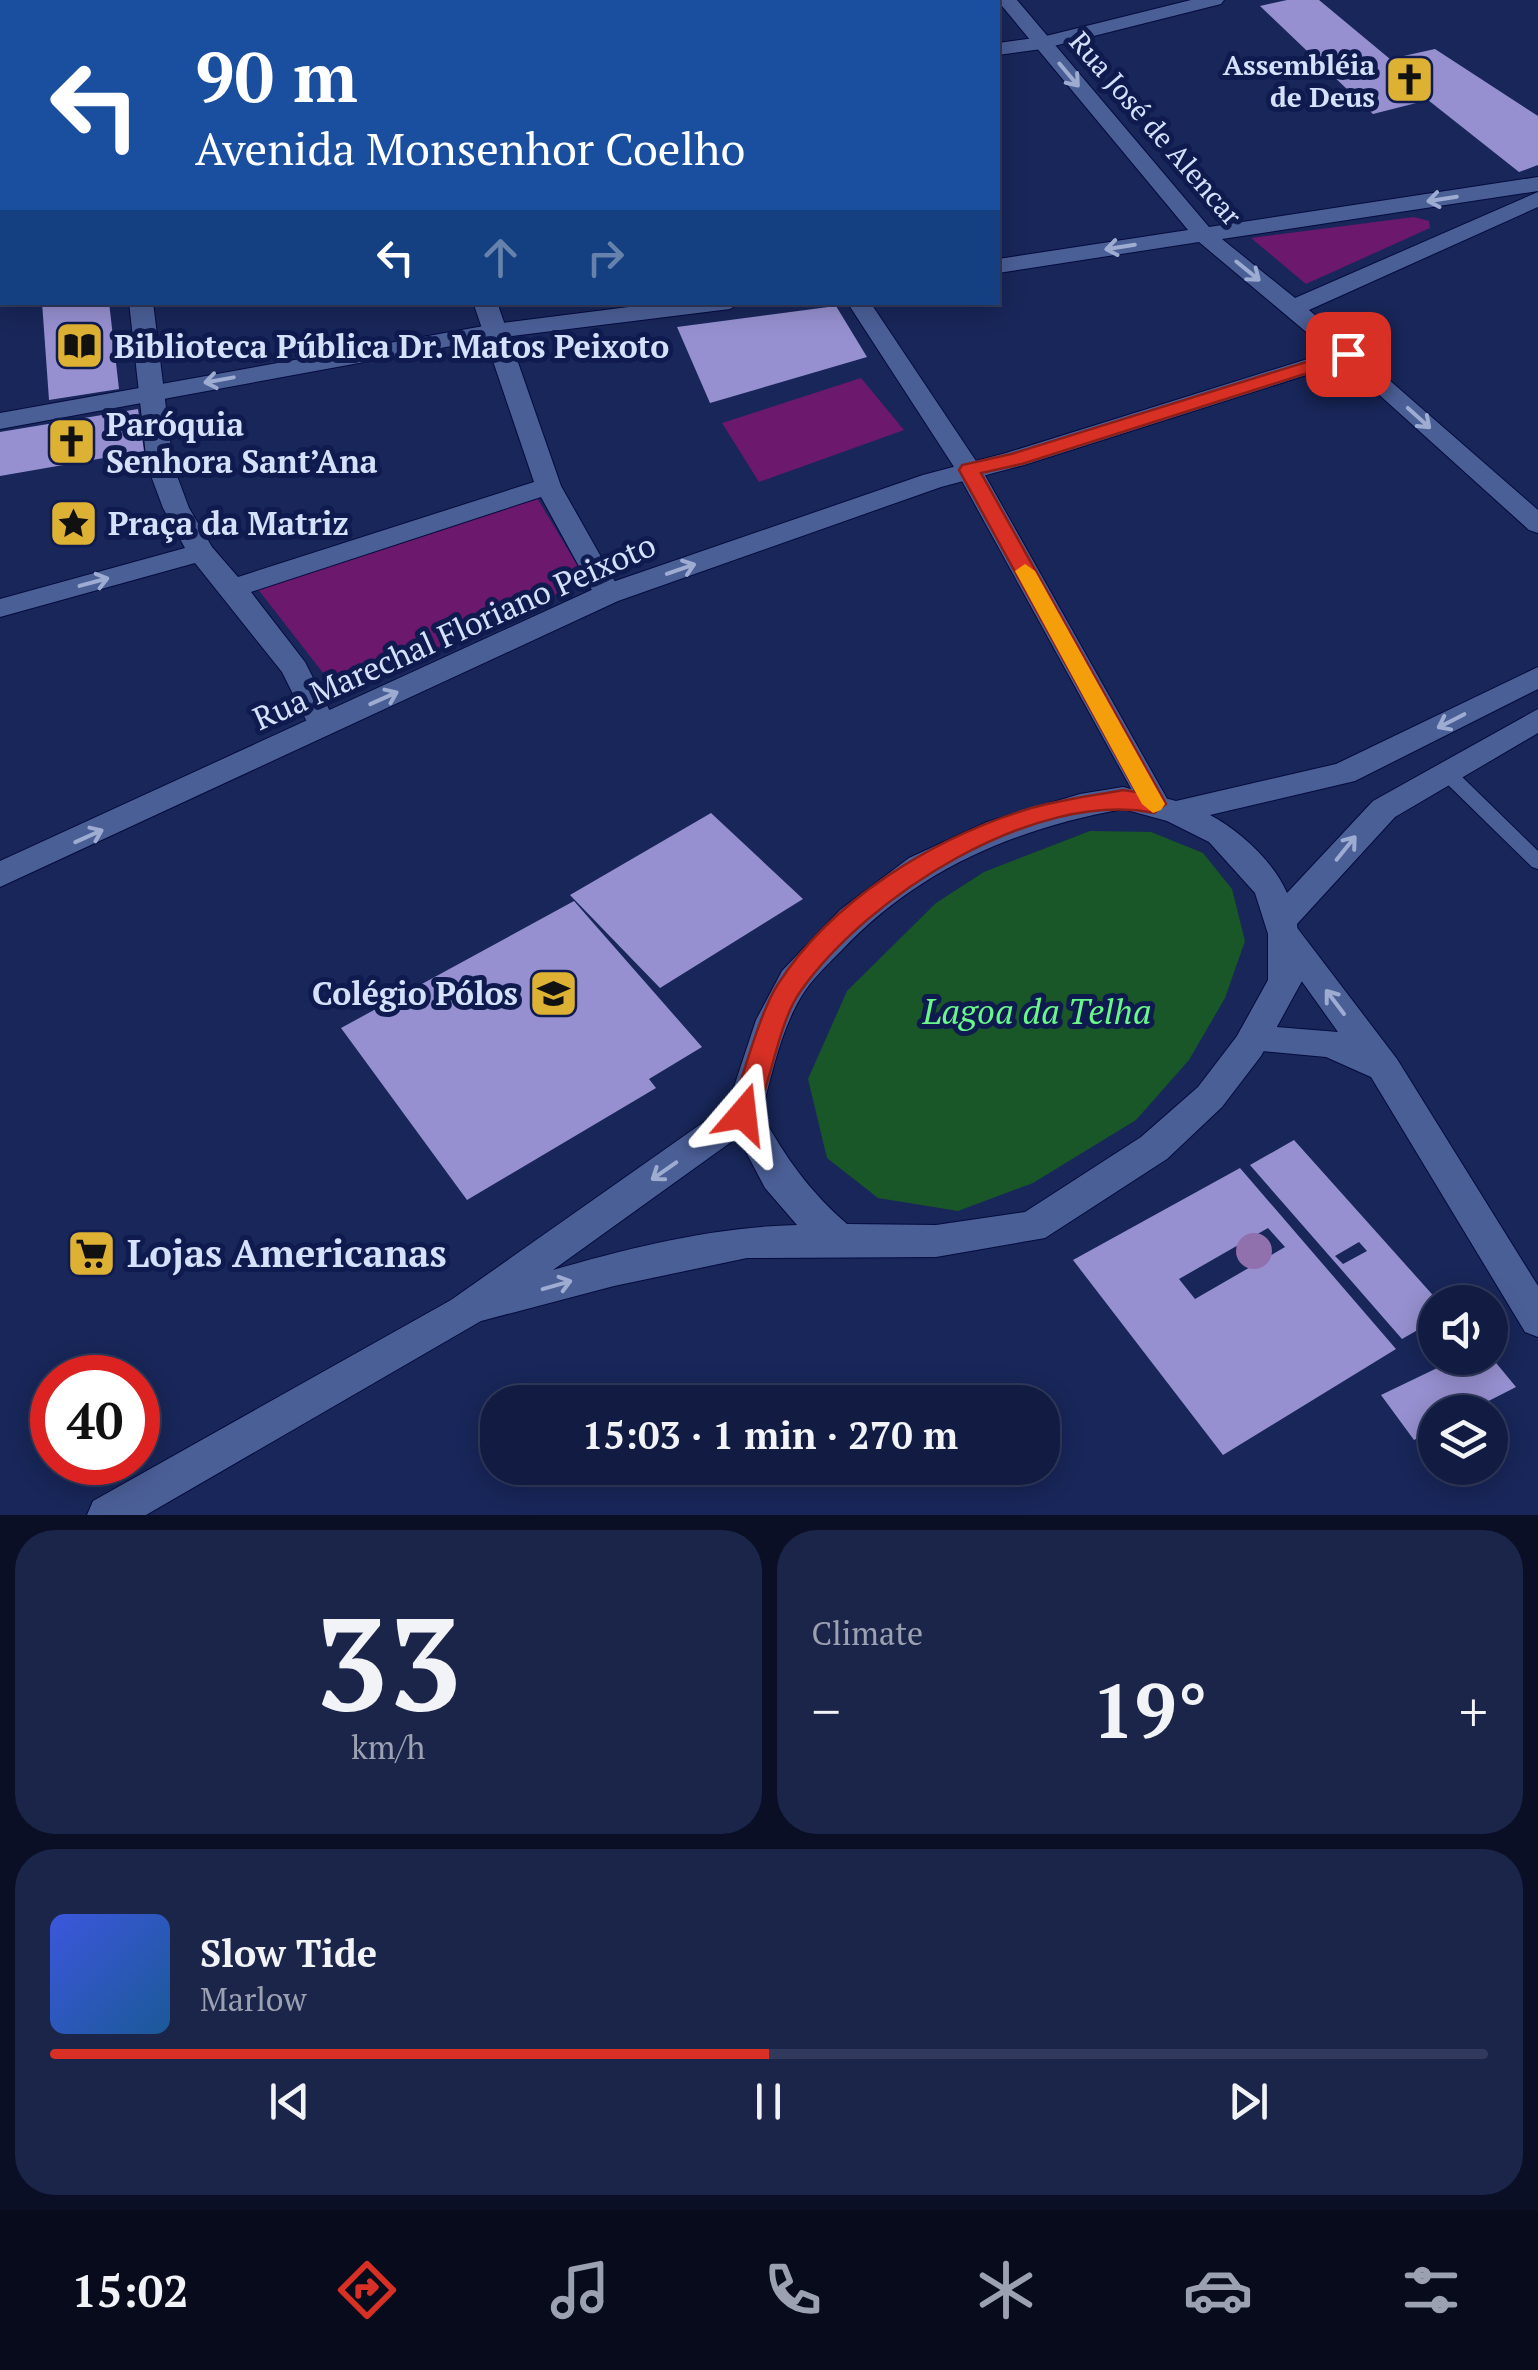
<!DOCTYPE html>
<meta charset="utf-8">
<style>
body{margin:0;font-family:"PT Serif",serif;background:#1b254a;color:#f1f3f6;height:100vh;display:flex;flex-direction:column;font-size:38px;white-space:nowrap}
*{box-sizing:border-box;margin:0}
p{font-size:32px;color:#9ca1b2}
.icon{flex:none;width:55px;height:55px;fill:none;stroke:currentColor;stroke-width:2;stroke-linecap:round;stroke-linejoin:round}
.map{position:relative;height:1515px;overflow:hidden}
.sheet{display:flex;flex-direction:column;gap:15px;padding:15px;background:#0a0f25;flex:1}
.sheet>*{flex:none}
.guide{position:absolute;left:0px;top:0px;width:1000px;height:305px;box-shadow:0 5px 25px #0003,0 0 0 2px #313a5c;background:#1a4fa0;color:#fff;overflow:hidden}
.controls{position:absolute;left:1418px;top:1285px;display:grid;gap:20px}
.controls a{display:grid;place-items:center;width:90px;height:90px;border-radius:50%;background:#121c43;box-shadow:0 5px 25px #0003,0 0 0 2px #313a5c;font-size:50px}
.speed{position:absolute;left:30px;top:1355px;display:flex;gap:20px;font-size:50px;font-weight:700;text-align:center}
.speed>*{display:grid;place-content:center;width:130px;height:130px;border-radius:50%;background:#121c43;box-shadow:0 5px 25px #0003,0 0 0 2px #313a5c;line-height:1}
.speed .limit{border:15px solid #d22;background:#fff;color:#111}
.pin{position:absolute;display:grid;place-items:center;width:85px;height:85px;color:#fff;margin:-42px;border-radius:20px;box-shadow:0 5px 15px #0006}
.me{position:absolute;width:110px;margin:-55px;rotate:17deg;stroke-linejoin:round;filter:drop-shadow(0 0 8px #0008)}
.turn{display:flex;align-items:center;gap:35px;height:210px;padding:0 30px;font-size:45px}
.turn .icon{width:130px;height:130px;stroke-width:2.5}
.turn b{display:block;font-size:70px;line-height:85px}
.lanes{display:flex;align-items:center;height:95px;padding:0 30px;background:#0003;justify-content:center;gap:50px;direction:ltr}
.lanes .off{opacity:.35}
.big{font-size:75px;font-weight:700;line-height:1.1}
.sheet .card{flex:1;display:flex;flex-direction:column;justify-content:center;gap:15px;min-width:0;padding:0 35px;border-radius:40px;background:#1b254a}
.sheet .dial{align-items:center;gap:0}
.dial b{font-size:130px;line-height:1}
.song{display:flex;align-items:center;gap:30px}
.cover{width:120px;height:120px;border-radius:15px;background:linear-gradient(135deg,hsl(230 70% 55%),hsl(210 70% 35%))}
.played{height:10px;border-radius:5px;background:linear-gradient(90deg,#d93025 50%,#313a5c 50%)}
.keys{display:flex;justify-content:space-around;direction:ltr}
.heat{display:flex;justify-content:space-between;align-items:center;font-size:55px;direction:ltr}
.sheet .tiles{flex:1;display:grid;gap:15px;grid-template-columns:1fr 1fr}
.card:last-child{grid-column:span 2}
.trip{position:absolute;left:480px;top:1385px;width:580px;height:100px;border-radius:40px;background:#121c43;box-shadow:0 5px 25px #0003,0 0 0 2px #313a5c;font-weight:700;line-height:100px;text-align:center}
.tabs{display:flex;height:160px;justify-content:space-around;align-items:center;background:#070b1b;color:#9ca1b2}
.tabs .icon{width:70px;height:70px}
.tabs .current{color:#d93025}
.tabs b{font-size:45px;color:#f1f3f6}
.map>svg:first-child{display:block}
.green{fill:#6c186c}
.water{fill:#195729}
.building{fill:#9690d0;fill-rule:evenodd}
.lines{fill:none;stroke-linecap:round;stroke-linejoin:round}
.lane-casing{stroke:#050b3d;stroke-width:2}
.street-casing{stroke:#050b3d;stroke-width:2}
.secondary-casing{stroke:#050b3d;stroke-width:2}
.path{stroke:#7683a9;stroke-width:5;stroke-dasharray:5 5;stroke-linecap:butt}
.lane{fill:#4b5f97;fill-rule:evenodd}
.street{fill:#4b5f97;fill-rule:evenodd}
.secondary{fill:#4b5f97;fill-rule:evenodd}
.tree{fill:#9171ad}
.oneway{stroke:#9eacd2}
.route{fill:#d93025;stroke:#8d1f18;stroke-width:2.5}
.slow{fill:#f59e0b}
.labels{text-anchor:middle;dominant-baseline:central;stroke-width:10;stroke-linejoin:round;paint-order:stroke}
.far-poi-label{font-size:28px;font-weight:bold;fill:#d5e0fa;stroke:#0f1b4e;text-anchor:end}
.far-street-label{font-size:28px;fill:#d5e0fa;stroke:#0f1b4e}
.poi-label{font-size:32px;font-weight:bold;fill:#d5e0fa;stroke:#0f1b4e;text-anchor:start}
.street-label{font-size:32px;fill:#d5e0fa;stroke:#0f1b4e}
.water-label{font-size:35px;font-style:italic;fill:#69f789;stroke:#0f1b4e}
.near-poi-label{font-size:38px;font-weight:bold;fill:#d5e0fa;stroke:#0f1b4e;text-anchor:start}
</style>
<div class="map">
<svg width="1538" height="1515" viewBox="0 0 1538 1515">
<rect width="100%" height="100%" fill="#182659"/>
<path class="green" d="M 1414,217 L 1429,221 L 1430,228 L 1306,284 L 1251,238 Z
M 861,378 L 904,430 L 759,482 L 722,423 Z
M 536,496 L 586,580 L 341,696 L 257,588 Z"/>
<path class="water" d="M 1090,831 L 1151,832 L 1203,853 L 1232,889 L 1245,941 L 1225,998 L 1189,1060 L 1136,1120 L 1033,1183 L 958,1211 L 878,1198 L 827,1158 L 808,1079 L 847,991 L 936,903 L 984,872 Z"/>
<path class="building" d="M 1287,0 L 1319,0 L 1390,59 L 1435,49 L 1538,116 L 1538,165 L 1519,172 L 1428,100 L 1373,114 L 1260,6 Z
M 42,302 L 109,302 L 119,389 L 49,400 Z
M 836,306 L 867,357 L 710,403 L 677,327 Z
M 138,409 L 144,451 L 0,476 L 0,432 Z
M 711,813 L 803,899 L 660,988 L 570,895 Z
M 574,901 L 702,1047 L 649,1079 L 656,1088 L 467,1200 L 341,1028 Z
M 1294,1140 L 1439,1302 L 1435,1302 L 1435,1320 L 1402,1339 L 1250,1165 ZM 1359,1242 L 1367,1251 L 1343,1264 L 1335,1256 Z
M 1240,1168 L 1396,1349 L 1223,1455 L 1073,1260 ZM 1268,1228 L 1285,1247 L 1195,1299 L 1179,1279 Z
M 1458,1358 L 1492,1358 L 1516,1387 L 1467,1412 L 1435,1412 L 1435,1429 L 1414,1440 L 1381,1395 Z"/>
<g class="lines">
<defs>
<path id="lane" d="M 1445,765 L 1451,766 L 1538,851 L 1538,869 L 1532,867 L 1439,776 L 1436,771 L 1439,766 Z"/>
<path id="street" d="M 688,0 L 708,0 L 710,2 L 690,2 Z
M 1191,0 L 1224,0 L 1221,4 L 1042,49 L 998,55 L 998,43 L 1042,37 Z
M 0,181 L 2,182 L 2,195 L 0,195 Z
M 129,302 L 153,302 L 173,465 L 189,508 L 212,547 L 238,577 L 534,482 L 473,302 L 497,302 L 561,486 L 622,594 L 618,601 L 598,601 L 541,497 L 251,592 L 305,662 L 337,725 L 332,732 L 322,735 L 312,732 L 282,672 L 195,563 L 0,617 L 0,599 L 185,548 L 163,508 L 147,465 Z
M 847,302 L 870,302 L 982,470 L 1170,804 L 1166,812 L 1155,815 L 1144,812 L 956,470 Z
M 1284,921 L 1295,925 L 1397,1059 L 1538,1286 L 1538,1337 L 1525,1332 L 1371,1077 L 1326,1057 L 1241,1049 L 1236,1039 L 1241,1029 L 1253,1025 L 1338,1032 L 1268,934 L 1273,925 Z"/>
<path id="secondary" d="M 997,0 L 1017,0 L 1209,227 L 1538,177 L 1538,191 L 1222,239 L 1295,298 L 1538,192 L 1538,207 L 1309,310 L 1538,510 L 1538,533 L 1529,530 L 1344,363 L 1024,465 L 941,487 L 618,601 L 0,887 L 0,861 L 598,587 L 923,475 L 1006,453 L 1330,352 L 1199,242 L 998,273 L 998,259 L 1188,230 Z
M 668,302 L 741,302 L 730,309 L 495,338 L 0,429 L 0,413 L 495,324 Z
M 1538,667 L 1538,689 L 1355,781 L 1210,815 C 1239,830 1274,862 1287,893 L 1373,801 L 1538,709 L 1538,733 L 1395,817 L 1297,924 L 1302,981 L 1261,1056 L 1222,1107 L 1167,1159 L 1045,1238 L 936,1257 L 747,1258 L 614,1286 L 481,1321 L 146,1515 L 87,1515 L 93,1501 L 451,1300 L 728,1105 L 756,1020 L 782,971 L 840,910 L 909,858 L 987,822 L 1080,794 L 1123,787 L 1176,801 L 1336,764 ZM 1123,809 L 1167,821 L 1209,842 L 1255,893 L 1268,934 L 1268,980 L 1237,1036 L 1198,1087 L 1141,1137 L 1025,1212 L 936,1225 L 847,1224 C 809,1191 785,1157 761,1113 C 772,1075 780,1032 801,997 C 811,980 827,965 841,951 C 918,869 1014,829 1123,809 ZM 738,1137 L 765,1188 L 797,1225 C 714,1227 632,1247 553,1270 Z"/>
</defs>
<use href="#lane" class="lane-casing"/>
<use href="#street" class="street-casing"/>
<use href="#secondary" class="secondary-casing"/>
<path class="path" d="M 0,134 L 2,148"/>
<use href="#lane" class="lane"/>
<use href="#street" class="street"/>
<use href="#secondary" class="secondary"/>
</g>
<circle class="tree" cx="1254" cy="1251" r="18"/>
<defs><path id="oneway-shaft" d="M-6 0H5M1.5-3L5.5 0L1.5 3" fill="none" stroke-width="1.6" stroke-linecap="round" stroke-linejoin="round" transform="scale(2.5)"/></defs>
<g class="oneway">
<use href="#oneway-shaft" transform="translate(1069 75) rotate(50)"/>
<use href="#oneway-shaft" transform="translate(1442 199) rotate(171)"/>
<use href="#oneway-shaft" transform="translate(1120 247) rotate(171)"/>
<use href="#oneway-shaft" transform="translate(1248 271) rotate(39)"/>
<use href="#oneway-shaft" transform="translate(219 380) rotate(170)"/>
<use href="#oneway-shaft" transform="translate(1419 418) rotate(42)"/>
<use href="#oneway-shaft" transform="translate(681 569) rotate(-19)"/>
<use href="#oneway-shaft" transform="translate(94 582) rotate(-15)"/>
<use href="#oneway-shaft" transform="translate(384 698) rotate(-24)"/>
<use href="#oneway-shaft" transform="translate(1451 721) rotate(153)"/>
<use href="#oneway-shaft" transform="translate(89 836) rotate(-24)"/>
<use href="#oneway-shaft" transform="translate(1346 848) rotate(-51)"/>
<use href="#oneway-shaft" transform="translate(1335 1002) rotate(-127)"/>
<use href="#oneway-shaft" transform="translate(664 1171) rotate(145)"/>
<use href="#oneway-shaft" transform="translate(557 1285) rotate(-16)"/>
</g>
<path class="route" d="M 1348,349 L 1355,350 L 1355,358 L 1022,464 L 981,473 L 1166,804 L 1154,813 C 1035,789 867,896 800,992 C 778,1023 771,1085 753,1122 L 743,1125 L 734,1122 L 730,1114 C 742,1080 760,1011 778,984 C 832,900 932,839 1025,810 C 1057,800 1091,796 1123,790 L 1136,792 L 959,470 L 962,465 L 1011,454 Z"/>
<path class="slow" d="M 1025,564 L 1035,571 L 1165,804 L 1161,810 L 1153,813 L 1142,804 L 1015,571 Z"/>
<defs>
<symbol id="church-square" viewBox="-11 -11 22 22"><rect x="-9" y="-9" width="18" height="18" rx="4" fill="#ddb133" stroke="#0f1b4e"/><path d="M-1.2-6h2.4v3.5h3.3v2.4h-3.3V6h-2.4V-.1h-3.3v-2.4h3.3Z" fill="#111"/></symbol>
<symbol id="library-square" viewBox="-11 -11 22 22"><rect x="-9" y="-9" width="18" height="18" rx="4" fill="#ddb133" stroke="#0f1b4e"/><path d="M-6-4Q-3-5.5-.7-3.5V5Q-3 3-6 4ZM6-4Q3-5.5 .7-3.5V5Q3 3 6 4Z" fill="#111"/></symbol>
<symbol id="sight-square" viewBox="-11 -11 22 22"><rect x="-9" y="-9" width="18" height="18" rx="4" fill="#ddb133" stroke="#0f1b4e"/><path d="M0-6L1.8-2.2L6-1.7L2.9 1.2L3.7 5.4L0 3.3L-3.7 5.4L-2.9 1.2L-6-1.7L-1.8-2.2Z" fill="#111"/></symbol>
<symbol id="school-square" viewBox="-11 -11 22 22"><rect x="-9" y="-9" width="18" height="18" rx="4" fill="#ddb133" stroke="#0f1b4e"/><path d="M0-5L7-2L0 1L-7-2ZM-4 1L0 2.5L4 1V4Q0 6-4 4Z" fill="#111"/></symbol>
<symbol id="supermarket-square" viewBox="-11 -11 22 22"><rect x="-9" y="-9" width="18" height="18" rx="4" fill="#ddb133" stroke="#0f1b4e"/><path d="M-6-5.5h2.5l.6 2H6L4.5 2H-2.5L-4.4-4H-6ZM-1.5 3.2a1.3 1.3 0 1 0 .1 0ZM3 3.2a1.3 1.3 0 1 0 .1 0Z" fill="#111"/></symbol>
</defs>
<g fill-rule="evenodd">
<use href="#church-square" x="1382" y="52" width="55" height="55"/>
<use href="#library-square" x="52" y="318" width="55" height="55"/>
<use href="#church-square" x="44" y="414" width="55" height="55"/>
<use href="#sight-square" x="46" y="496" width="55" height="55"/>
<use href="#school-square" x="526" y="966" width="55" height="55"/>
<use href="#supermarket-square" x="64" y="1226" width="55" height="55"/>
</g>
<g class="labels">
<g class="far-poi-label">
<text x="1375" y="64">Assembléia<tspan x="1375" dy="32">de Deus</tspan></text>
</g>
<g class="far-street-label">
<text transform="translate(1156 128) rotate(49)">Rua José de Alencar</text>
</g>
<g class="poi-label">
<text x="114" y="346">Biblioteca Pública Dr. Matos Peixoto</text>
<text x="106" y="424">Paróquia<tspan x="106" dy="37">Senhora Sant’Ana</tspan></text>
<text x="108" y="523">Praça da Matriz</text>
<text x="518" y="993" text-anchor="end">Colégio Pólos</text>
</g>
<g class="street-label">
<text transform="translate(454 631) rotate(-24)">Rua Marechal Floriano Peixoto</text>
</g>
<g class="water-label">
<text x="1037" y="1011">Lagoa da Telha</text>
</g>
<g class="near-poi-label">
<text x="127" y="1253">Lojas Americanas</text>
</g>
</g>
</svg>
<div class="controls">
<a><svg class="icon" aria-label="sound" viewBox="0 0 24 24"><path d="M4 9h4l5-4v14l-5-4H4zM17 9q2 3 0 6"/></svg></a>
<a><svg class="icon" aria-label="layers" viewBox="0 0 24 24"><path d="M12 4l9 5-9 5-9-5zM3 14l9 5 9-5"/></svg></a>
</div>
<div class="speed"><div class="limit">40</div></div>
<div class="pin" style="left:1348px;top:354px;background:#d93025"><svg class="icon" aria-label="arrive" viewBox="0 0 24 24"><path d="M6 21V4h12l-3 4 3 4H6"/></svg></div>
<svg class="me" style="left:743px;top:1114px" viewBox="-20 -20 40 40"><path d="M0-17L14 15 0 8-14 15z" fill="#d93025" stroke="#fff" stroke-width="4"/></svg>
<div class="trip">15:03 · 1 min · 270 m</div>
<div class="guide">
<div class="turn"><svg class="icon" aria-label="left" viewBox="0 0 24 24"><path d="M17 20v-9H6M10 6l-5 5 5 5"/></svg><div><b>90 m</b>Avenida Monsenhor Coelho</div></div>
<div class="lanes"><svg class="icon" aria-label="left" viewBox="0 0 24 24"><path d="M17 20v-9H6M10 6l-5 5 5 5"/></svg><svg class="icon off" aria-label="ahead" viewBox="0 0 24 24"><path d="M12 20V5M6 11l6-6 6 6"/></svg><svg class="icon off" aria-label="right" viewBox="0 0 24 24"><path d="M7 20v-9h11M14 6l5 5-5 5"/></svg></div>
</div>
</div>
<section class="sheet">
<div class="tiles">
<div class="card dial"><b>33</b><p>km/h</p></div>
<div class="card"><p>Climate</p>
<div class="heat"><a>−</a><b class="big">19°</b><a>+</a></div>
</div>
<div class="card">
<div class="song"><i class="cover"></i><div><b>Slow Tide</b><p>Marlow</p></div></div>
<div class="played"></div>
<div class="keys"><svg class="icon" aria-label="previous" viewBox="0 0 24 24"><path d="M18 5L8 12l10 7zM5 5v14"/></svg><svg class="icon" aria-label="pause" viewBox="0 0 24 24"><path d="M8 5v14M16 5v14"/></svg><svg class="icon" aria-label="next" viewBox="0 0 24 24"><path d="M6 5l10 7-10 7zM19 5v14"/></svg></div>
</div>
</div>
</section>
<nav class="tabs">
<b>15:02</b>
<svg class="icon current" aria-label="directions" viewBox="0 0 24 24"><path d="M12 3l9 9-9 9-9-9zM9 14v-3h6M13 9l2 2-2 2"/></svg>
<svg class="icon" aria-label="music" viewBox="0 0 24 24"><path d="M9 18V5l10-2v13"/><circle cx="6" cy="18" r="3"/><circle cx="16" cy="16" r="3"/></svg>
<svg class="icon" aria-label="phone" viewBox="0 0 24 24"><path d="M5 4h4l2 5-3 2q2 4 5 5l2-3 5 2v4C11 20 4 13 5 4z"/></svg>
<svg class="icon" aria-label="climate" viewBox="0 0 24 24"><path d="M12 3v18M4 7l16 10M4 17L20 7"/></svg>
<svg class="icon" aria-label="car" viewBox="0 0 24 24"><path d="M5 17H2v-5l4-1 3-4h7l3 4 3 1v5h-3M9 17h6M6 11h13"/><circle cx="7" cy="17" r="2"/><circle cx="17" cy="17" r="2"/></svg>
<svg class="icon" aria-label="filters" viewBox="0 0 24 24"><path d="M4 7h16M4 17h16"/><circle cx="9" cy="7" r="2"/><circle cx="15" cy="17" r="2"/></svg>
</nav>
